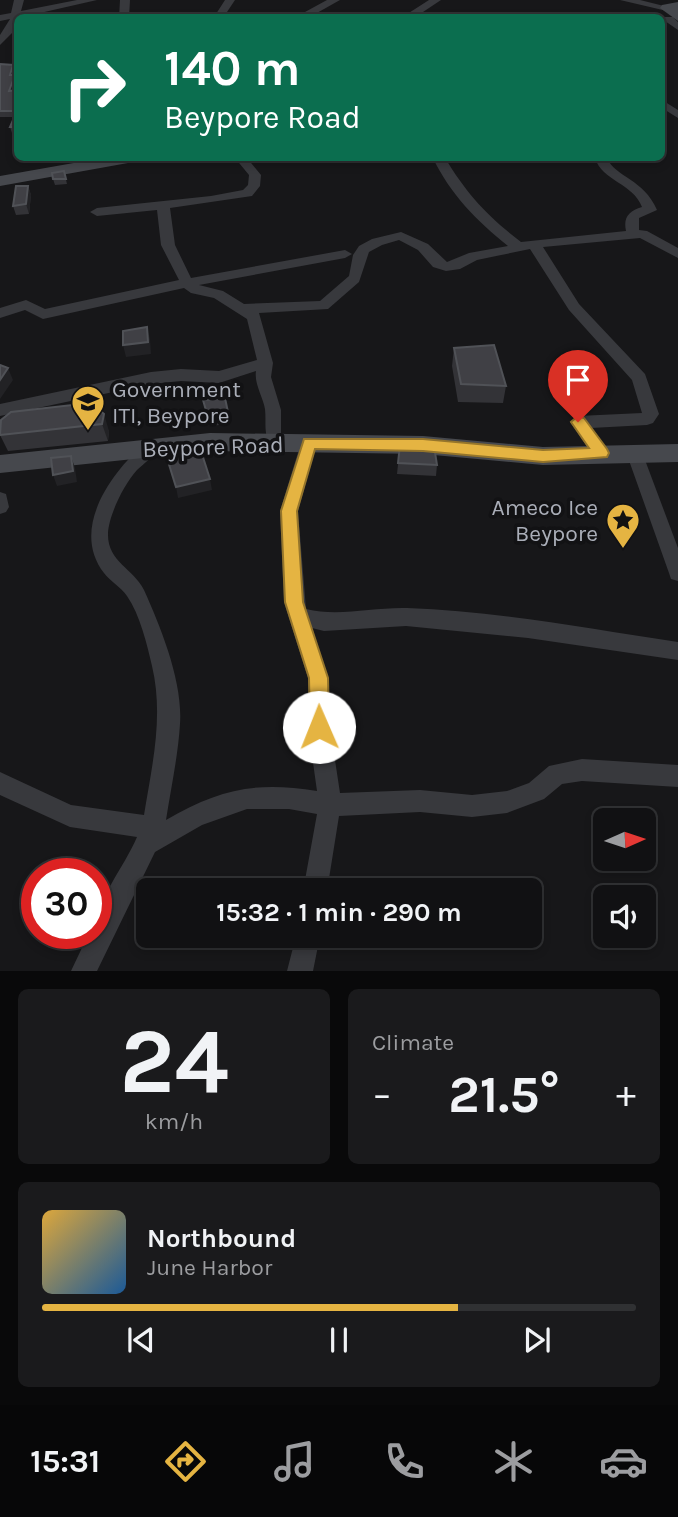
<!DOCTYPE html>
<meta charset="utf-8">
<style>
body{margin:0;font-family:Karla,sans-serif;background:#1a1a1c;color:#f1f3f6;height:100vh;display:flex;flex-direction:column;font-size:26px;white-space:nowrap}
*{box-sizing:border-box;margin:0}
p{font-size:23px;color:#9c9da0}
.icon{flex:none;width:38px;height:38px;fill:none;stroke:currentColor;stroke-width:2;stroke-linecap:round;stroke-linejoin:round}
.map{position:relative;height:971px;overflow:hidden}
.panel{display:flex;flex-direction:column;gap:18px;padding:18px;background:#09090a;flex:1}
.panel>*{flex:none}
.top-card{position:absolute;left:14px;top:14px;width:651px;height:147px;border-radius:10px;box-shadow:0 4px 10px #0003,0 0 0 2px #303133;background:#0b6e4f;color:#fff;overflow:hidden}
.needle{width:46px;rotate:87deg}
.buttons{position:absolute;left:593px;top:808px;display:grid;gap:14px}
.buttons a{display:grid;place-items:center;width:63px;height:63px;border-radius:10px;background:#111113;box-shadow:0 4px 10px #0003,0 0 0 2px #303133;font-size:35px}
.speed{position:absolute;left:21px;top:858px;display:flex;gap:14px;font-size:35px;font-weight:700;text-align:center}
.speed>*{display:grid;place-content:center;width:91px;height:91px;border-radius:50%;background:#111113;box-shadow:0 4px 10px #0003,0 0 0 2px #303133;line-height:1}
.speed .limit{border:10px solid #d22;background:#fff;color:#111}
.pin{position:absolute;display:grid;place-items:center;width:60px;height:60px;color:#fff;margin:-72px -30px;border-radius:50% 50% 50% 0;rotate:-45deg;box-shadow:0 0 7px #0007}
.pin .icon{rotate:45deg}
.me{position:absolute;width:77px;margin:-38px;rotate:359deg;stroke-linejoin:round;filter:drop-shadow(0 0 5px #0008)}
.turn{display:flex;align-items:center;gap:24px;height:147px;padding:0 35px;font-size:32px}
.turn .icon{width:91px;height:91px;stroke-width:2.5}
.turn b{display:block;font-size:49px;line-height:60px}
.big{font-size:52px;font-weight:700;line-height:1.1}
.panel .card{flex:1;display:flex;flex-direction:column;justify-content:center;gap:10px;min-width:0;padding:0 24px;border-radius:10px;background:#1a1a1c}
.panel .dial{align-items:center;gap:0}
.dial b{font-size:91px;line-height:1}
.song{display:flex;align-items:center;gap:21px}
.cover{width:84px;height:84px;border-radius:10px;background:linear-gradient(135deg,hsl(40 70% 55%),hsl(210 70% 35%))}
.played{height:7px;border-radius:4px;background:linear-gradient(90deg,#e5b442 70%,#303133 70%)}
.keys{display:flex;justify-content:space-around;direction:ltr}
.heat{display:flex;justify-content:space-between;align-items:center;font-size:38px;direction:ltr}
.panel .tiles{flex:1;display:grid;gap:18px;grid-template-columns:1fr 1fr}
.card:last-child{grid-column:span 2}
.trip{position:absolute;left:136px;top:878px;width:406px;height:70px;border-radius:10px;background:#111113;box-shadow:0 4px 10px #0003,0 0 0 2px #303133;font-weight:700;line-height:70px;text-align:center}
.menu{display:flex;height:112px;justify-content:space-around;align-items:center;background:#070708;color:#9c9da0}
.menu .icon{width:49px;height:49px}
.menu .on{color:#e5b442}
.menu b{font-size:32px;color:#f1f3f6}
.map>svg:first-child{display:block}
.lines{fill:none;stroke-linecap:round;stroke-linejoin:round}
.minor{fill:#38393d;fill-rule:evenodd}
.secondary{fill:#46484d;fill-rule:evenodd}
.wall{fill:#333337}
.shaded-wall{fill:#222225}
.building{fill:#404045;stroke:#505257;stroke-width:2}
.route{fill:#e5b442;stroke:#95752b;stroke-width:2}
.labels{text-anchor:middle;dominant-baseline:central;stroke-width:7;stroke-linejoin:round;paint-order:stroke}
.poi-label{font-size:23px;fill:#aaaeb8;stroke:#121214;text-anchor:start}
.street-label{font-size:23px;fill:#aaaeb8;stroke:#121214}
</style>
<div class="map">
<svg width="678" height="971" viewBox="0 0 678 971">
<rect width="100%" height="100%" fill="#171719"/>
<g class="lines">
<path class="minor" d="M 14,0 L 24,0 L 21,11 L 77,0 L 97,0 L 18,18 L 18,27 L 0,45 L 0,35 L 10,19 L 0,21 L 0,15 L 11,13 Z
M 120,0 L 130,0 L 129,18 L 119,18 Z
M 225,0 L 235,0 L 227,12 L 245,18 L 217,16 L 216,14 Z
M 327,0 L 340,0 L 308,18 L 294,18 Z
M 429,0 L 441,0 L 414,18 L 401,18 Z
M 620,0 L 640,0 L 672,8 L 667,11 Z
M 665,17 L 673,17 L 678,22 L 678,30 L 665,21 Z
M 662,100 L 678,110 L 678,118 L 662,108 Z
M 235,158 L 247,158 L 261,175 L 260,186 L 252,196 L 170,208 L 175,245 L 191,278 L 345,250 L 352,254 L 345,258 L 199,285 L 223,291 L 244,304 L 320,301 L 349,276 L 353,255 L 359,246 L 372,239 L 401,232 L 428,244 L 447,262 L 469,253 L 508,246 C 477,221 450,194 433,158 L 445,158 C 467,194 487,216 521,242 L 626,231 C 623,217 629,211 642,207 C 633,183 602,181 595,158 L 607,158 C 615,177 644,179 657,210 L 639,218 L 639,230 L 647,231 L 678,248 L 678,258 L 640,238 L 543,247 L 579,304 L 645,374 L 659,414 L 653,423 L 647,425 L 591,428 L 609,453 L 607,458 L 595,458 L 570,422 L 578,416 L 642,413 L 632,380 L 569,310 L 530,249 L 477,260 L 460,269 L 446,271 L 433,267 L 418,250 L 399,240 L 382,245 L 369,252 L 359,282 L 328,309 L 259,313 L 273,363 L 271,377 L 281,410 L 281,433 L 299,438 L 301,442 L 309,437 L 315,438 L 317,443 L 298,511 L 306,609 C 339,617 373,607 407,608 C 497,611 589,629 678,642 L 678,660 L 528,638 L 406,626 L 324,631 L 312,628 L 328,678 L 330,727 L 340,793 L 420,790 L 472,795 L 507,791 L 529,783 L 549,766 L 582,759 L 678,765 L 678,787 L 582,781 L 562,784 L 544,799 L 507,813 L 472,817 L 420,812 L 339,816 L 327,891 L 303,891 L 317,814 L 289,809 L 247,809 L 202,825 L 155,852 L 97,971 L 71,971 L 89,933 L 96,933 C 96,898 124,868 137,837 L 70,827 L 0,795 L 0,772 L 71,805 L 144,815 C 152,765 164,717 152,666 C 147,644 140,615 127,596 C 121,587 110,581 104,573 C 70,529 111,473 145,443 L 157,443 L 159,448 C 154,457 144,463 137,470 C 124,484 109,515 108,533 C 107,562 133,568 144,590 C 161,628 183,682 180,724 C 178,756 171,788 166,820 C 219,789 256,781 317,791 L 308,727 L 308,678 L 284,602 L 280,511 L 300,446 C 294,449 290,449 284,449 C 260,446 267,426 265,409 C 263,397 254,384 256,371 L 219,383 L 181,381 L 151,384 L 0,416 L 0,404 L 151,372 L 181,369 L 219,371 L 257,360 L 247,319 L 214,298 L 191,293 L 184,288 L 43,319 L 25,310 L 0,318 L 0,308 L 26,300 L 45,309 L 179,280 L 161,245 L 157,210 L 97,216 L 90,212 L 97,208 L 211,196 L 243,190 L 248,185 L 249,175 Z
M 634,446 L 640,447 L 642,452 L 678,548 L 678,581 L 671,579 L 669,573 L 626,452 L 628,447 Z
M 0,492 L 6,494 L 9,507 L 6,512 L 0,514 Z
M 296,936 L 320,936 L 313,971 L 287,971 Z"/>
<path class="secondary" d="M 678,2 L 678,21 L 660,8 L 662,5 Z
M 102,158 L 137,158 L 128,163 L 0,186 L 0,176 Z
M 210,433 L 423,436 L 543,447 L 678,444 L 678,462 L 543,465 L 423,454 L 210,451 L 0,473 L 0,455 Z"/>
</g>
<path class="wall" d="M 0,64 L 13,65 L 15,70 L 13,75 L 15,75 L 16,80 L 13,91 L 18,90 L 18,132 L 12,133 L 10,127 L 14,117 L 0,117 Z
M 64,171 L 67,184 L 55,185 L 53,179 Z
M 28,186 L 31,195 L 29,214 L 16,215 L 13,206 Z
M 454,348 L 506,386 L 503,403 L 458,402 L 452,366 Z
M 203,400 L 228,412 L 230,424 L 209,426 Z
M 90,403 L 109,431 L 108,441 L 8,451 L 0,435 Z
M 400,445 L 437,465 L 436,476 L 397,474 Z"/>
<path class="shaded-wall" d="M 13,65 L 15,70 L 11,81 L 10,75 Z
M 15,75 L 16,80 L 11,97 L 9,91 Z
M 28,186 L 31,195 L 29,214 L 26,204 Z
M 147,327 L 150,339 L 151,354 L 126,357 L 123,345 Z
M 8,368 L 13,380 L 0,399 L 0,380 Z
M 104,414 L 109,431 L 108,441 L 102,424 Z
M 71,456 L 75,468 L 77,482 L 57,486 L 53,475 Z
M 210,479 L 212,490 L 178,498 L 176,487 Z"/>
<path class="building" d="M 0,64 L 13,65 L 10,75 L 15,75 L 9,91 L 18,90 L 18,127 L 10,127 L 17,111 L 0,111 Z
M 64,171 L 66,179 L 53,179 L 52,173 Z
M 16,186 L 28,186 L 26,204 L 13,206 Z
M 147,327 L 148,342 L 123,345 L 123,331 Z
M 494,345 L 506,386 L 461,384 L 454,348 Z
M 0,365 L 8,368 L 0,380 Z
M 225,398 L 228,412 L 207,414 L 203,400 Z
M 90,403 L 104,414 L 102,424 L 0,435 L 1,420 L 11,412 Z
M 400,445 L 434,446 L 437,465 L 398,463 Z
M 201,451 L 210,479 L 176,487 L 167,458 Z
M 71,456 L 73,471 L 53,475 L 51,458 Z"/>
<path class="route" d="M 578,416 L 584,418 L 607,449 L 609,453 L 607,457 L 543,462 L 423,451 L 315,449 L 297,511 L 303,602 L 328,678 L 329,727 L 326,734 L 319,736 L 313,734 L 310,727 L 309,678 L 285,602 L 281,511 L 304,439 L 423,439 L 543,450 L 589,448 L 571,422 Z"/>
<defs>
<symbol id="university-pin" viewBox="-11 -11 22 30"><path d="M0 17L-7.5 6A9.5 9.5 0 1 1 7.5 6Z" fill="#e5b442" stroke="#121214"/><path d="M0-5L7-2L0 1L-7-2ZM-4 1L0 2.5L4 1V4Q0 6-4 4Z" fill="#111"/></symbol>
<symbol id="sight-pin" viewBox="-11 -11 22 30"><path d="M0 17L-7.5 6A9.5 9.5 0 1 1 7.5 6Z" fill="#e5b442" stroke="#121214"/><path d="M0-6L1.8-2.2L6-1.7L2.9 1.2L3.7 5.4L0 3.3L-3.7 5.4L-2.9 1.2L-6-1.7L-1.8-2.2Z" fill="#111"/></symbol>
</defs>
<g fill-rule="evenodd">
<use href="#university-pin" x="69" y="383" width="38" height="52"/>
<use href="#sight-pin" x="604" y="501" width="38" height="52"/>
</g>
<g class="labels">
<g class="poi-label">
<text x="112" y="389">Government<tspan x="112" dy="26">ITI, Beypore</tspan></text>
<text x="598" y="507" text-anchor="end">Ameco Ice<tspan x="598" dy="26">Beypore</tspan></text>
</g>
<g class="street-label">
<text transform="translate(213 447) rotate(-2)">Beypore Road</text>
</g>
</g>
</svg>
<div class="buttons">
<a><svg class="needle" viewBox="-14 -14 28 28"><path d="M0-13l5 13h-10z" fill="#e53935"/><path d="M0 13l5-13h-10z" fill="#9c9da0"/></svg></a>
<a><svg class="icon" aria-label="sound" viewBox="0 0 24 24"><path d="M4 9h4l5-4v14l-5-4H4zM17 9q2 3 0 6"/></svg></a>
</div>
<div class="speed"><div class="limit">30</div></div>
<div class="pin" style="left:578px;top:422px;background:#d93025"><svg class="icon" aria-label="arrive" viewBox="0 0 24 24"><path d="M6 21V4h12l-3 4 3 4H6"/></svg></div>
<svg class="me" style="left:319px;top:727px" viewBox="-20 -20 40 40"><circle r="19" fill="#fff"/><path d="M0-13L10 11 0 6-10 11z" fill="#e5b442"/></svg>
<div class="trip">15:32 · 1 min · 290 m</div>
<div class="top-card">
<div class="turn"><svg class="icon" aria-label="right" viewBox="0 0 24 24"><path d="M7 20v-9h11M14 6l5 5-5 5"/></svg><div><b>140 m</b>Beypore Road</div></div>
</div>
</div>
<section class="panel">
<div class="tiles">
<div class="card dial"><b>24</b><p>km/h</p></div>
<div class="card"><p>Climate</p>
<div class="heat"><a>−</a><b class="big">21.5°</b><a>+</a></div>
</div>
<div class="card">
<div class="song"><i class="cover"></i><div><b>Northbound</b><p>June Harbor</p></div></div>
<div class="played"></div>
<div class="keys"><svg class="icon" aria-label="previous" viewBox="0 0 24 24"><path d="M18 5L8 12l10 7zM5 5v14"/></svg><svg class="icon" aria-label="pause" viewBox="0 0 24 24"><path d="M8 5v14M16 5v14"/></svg><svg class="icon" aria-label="next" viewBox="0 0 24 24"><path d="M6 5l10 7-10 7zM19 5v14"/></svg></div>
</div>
</div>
</section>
<nav class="menu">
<b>15:31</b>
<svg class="icon on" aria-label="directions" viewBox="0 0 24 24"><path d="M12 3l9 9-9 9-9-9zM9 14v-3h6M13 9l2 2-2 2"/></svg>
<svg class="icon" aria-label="music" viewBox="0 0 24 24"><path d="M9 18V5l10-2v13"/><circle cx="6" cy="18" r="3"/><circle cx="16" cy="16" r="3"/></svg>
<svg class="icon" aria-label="phone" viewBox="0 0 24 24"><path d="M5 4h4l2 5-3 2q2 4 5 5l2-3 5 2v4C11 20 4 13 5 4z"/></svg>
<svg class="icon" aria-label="climate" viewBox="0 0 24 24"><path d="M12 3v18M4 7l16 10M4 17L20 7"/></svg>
<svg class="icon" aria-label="car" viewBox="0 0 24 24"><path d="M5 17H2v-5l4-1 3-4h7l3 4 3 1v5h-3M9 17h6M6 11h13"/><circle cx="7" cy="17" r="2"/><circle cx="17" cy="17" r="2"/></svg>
</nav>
